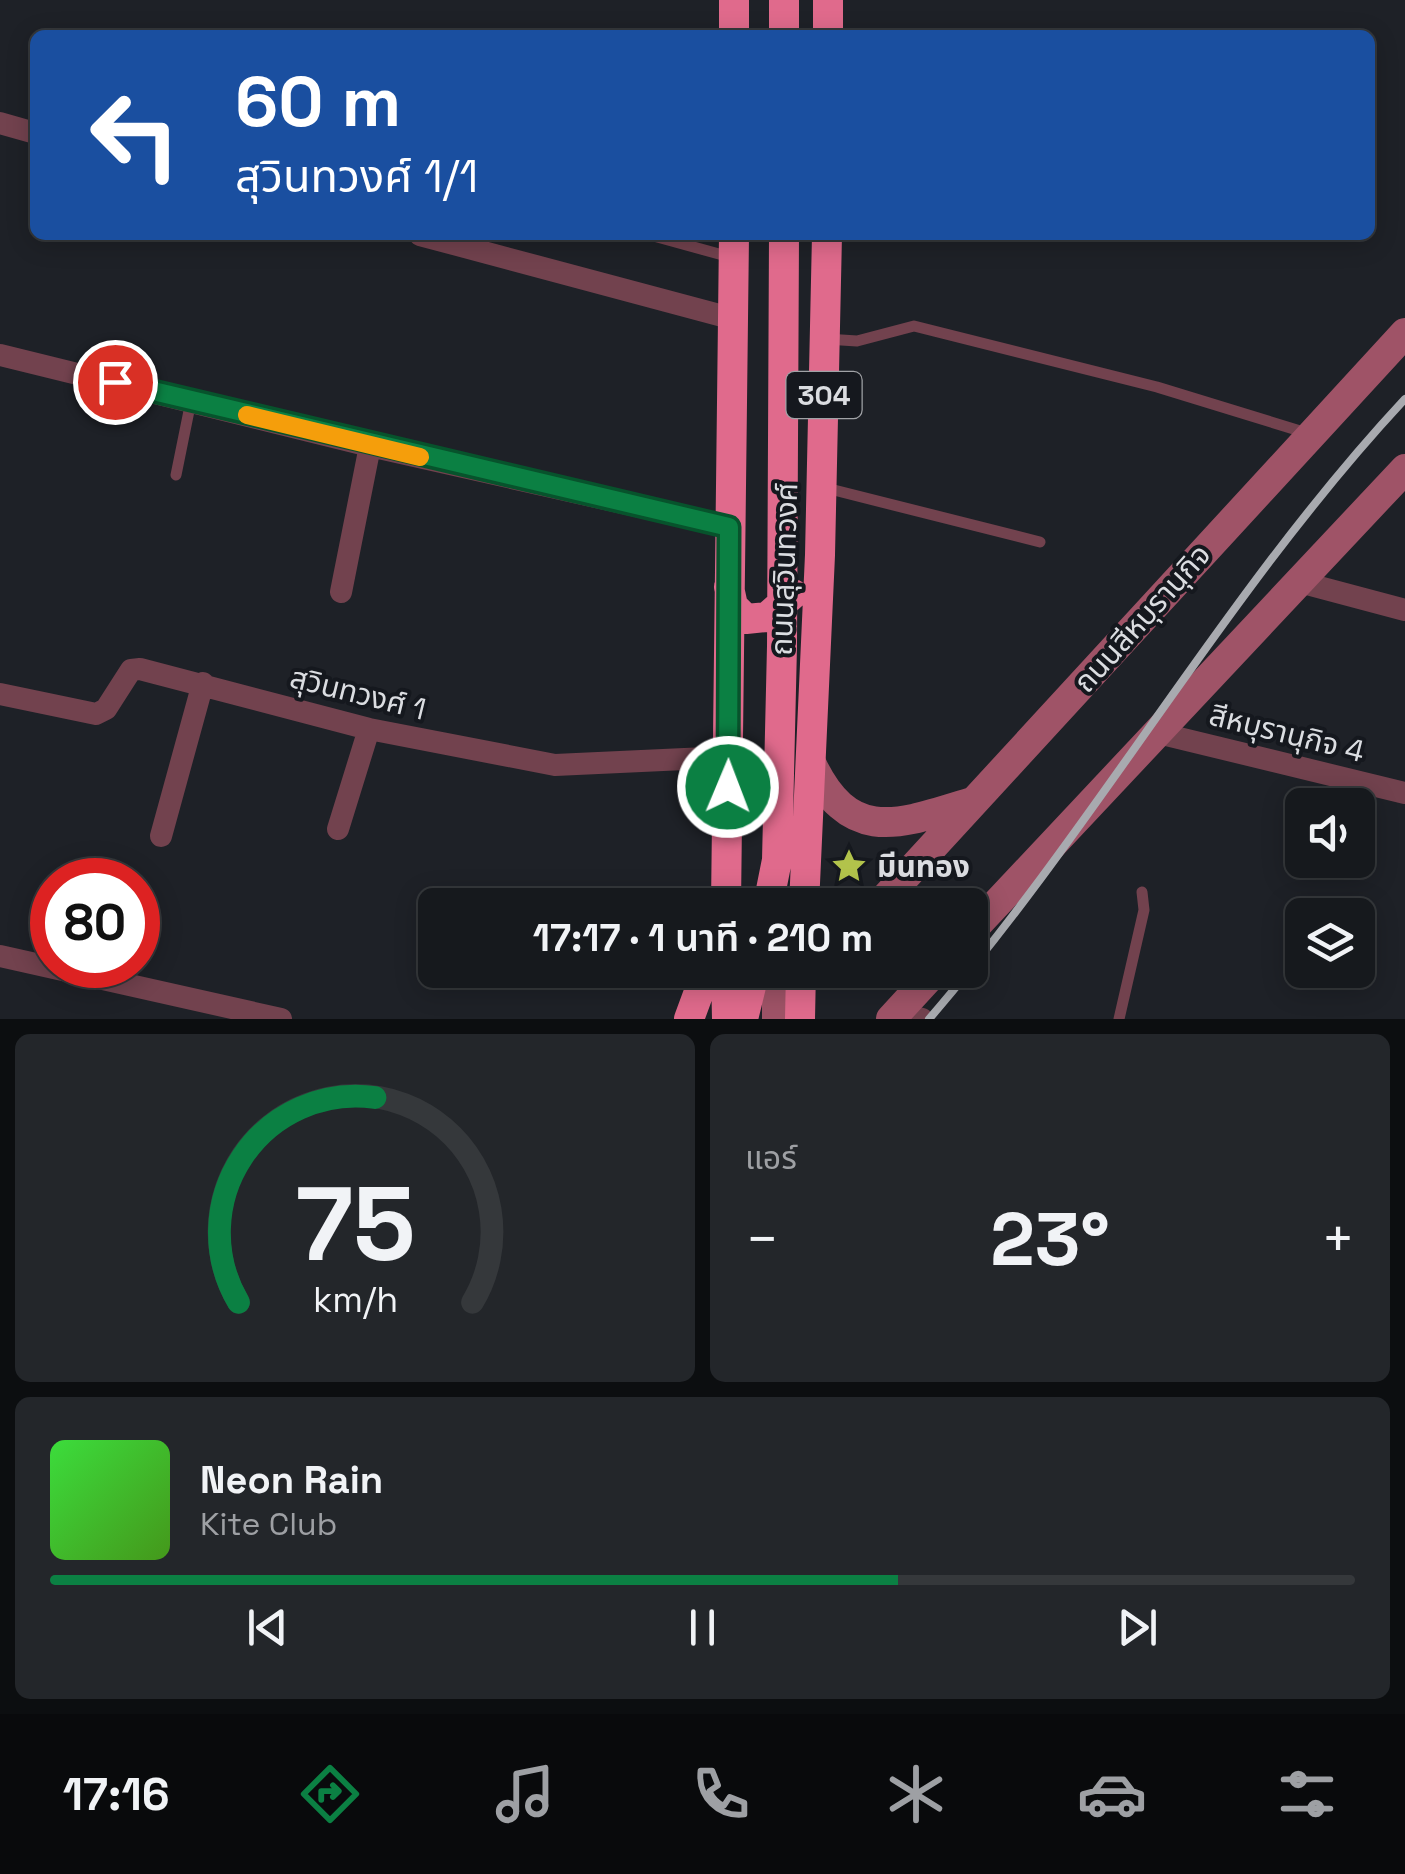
<!DOCTYPE html>
<html lang="th">
<meta charset="utf-8">
<style>
body{margin:0;font-family:"Space Grotesk","Noto Sans Thai",sans-serif;background:#23262a;color:#f1f3f6;height:100vh;display:flex;flex-direction:column;font-size:38px;white-space:nowrap}
*{box-sizing:border-box;margin:0}
p{font-size:32px;color:#9ea0a4}
.icon{flex:none;width:55px;height:55px;fill:none;stroke:currentColor;stroke-width:2;stroke-linecap:round;stroke-linejoin:round}
.map{position:relative;height:1019px;overflow:hidden}
.panel{display:flex;flex-direction:column;gap:15px;padding:15px;background:#0c0e10;flex:1}
.panel>*{flex:none}
.hud{position:absolute;left:30px;top:30px;width:1345px;height:210px;border-radius:15px;box-shadow:0 5px 25px #0003,0 0 0 2px #35383b;background:#1a4fa0;color:#fff;overflow:hidden}
.controls{position:absolute;left:1285px;top:788px;display:grid;gap:20px}
.controls a{display:grid;place-items:center;width:90px;height:90px;border-radius:15px;background:#16191d;box-shadow:0 5px 25px #0003,0 0 0 2px #35383b;font-size:50px}
.speed{position:absolute;left:30px;top:858px;display:flex;gap:20px;font-size:50px;font-weight:700;text-align:center}
.speed>*{display:grid;place-content:center;width:130px;height:130px;border-radius:50%;background:#16191d;box-shadow:0 5px 25px #0003,0 0 0 2px #35383b;line-height:1}
.speed .limit{border:15px solid #d22;background:#fff;color:#111}
.pin{position:absolute;display:grid;place-items:center;width:85px;height:85px;color:#fff;margin:-42px;border:5px solid #fff;border-radius:50%;box-shadow:0 2px 10px #0007}
.me{position:absolute;width:110px;margin:-55px;rotate:1deg;stroke-linejoin:round;filter:drop-shadow(0 0 8px #0008)}
.turn{display:flex;align-items:center;gap:35px;height:210px;padding:0 40px;font-size:45px}
.turn .icon{width:130px;height:130px;stroke-width:2.5}
.turn b{display:block;font-size:70px;line-height:85px}
.big{font-size:75px;font-weight:600;line-height:1.1}
.panel .widget{flex:1;display:flex;flex-direction:column;justify-content:center;gap:15px;min-width:0;padding:0 35px;border-radius:15px;background:#23262a}
.panel .dial{align-items:center;gap:0}
.dial svg{height:260px;overflow:visible;fill:none;stroke:#35383b;stroke-width:7;stroke-linecap:round;text-anchor:middle}
.dial text{fill:#f1f3f6;stroke:none}
.song{display:flex;align-items:center;gap:30px}
.cover{width:120px;height:120px;border-radius:15px;background:linear-gradient(135deg,hsl(120 70% 55%),hsl(100 70% 35%))}
.played{height:10px;border-radius:5px;background:linear-gradient(90deg,#0b8043 65%,#35383b 65%)}
.keys{display:flex;justify-content:space-around;direction:ltr}
.heat{display:flex;justify-content:space-between;align-items:center;font-size:55px;direction:ltr}
.panel .tiles{flex:1;display:grid;gap:15px;grid-template-columns:1fr 1fr}
.widget:last-child{grid-column:span 2}
.trip{position:absolute;left:418px;top:888px;width:570px;height:100px;border-radius:15px;background:#16191d;box-shadow:0 5px 25px #0003,0 0 0 2px #35383b;font-weight:600;line-height:100px;text-align:center}
.tab-bar{display:flex;height:160px;justify-content:space-around;align-items:center;background:#090a0c;color:#9ea0a4}
.tab-bar .icon{width:70px;height:70px}
.tab-bar .on{color:#0b8043}
.tab-bar b{font-size:45px;color:#f1f3f6}
.map>svg:first-child{display:block}
.lines{fill:none;stroke-linecap:round;stroke-linejoin:round}
.lane{stroke:#72424e;stroke-width:11}
.street{stroke:#72424e;stroke-width:22}
.secondary{stroke:#9f5367;stroke-width:30}
.highway{stroke:#e06a8c;stroke-width:30}
.rail{stroke:#a8aaaf;stroke-width:8}
.route-casing{stroke:#07532c;stroke-width:25}
.route{stroke:#0b8043;stroke-width:18}
.slow{stroke:#f59e0b;stroke-width:18}
.labels{text-anchor:middle;dominant-baseline:central;stroke-width:8;stroke-linejoin:round;paint-order:stroke}
.shield{fill:#15181e;stroke:#a0a2a6;stroke-width:2.5}
.shield-label{font-size:28px;font-weight:bold;fill:#dbdde1}
.street-label{font-size:30px;fill:#dbdde1;stroke:#15181e}
.poi-label{font-size:30px;font-weight:bold;fill:#dbdde1;stroke:#15181e;text-anchor:start}
</style>
<div class="map">
<svg width="1405" height="1019" viewBox="0 0 1405 1019">
<rect width="100%" height="100%" fill="#1e2127"/>
<g class="lines">
<path class="lane" d="M 650,235 L 730,257
M 826,339 L 857,341 L 914,326 L 1157,387 L 1310,434
M 176,475 L 191,401
M 822,487 L 1040,542
M 1119,1019 L 1144,910 L 1142,892"/>
<path class="street" d="M 0,123 L 35,133
M 420,235 L 734,319
M 0,355 L 370,446 L 729,527
M 1296,581 L 1405,610
M 341,592 L 370,446
M 0,694 L 96,714 L 106,709 L 131,670 L 140,669 L 369,729 L 555,765 L 728,757
M 1154,732 L 1405,793
M 338,829 L 369,729
M 161,836 L 203,683
M 0,956 L 281,1019
M 914,1017 L 922,1019"/>
<path class="secondary" d="M 811,763 C 850,846 900,824 972,802
M 879,905 L 1405,333
M 970,932 L 1405,469
M 777,970 L 777,1019
M 891,1019 L 936,970"/>
<path class="highway" d="M 734,0 L 734,35
M 784,35 L 784,0
M 828,35 L 828,0
M 729,587 L 733,606 L 746,619 L 767,617 L 793,594
M 726,905 L 734,235
M 768,905 L 777,860 L 782,646 L 784,235
M 804,905 L 820,555 L 827,235
M 726,970 L 727,1019
M 689,1019 L 707,970
M 743,1019 L 755,970
M 800,1019 L 801,970"/>
<path class="rail" d="M 929,1019 C 1100,821 1226,591 1405,399"/>
</g>
<g class="lines">
<defs>
<path id="route" d="M 115,382 L 729,527 L 728,787"/>
</defs>
<use href="#route" class="route-casing"/>
<use href="#route" class="route"/>
<path class="slow" d="M 247,415 L 420,457"/>
</g>
<defs>
<symbol id="sight-bare" viewBox="-9 -9 18 18"><path d="M0-6L1.8-2.2L6-1.7L2.9 1.2L3.7 5.4L0 3.3L-3.7 5.4L-2.9 1.2L-6-1.7L-1.8-2.2Z" fill="#b2c34b" stroke="#15181e" stroke-width="2.5" paint-order="stroke"/></symbol>
</defs>
<g fill-rule="evenodd">
<use href="#sight-bare" x="824" y="841" width="50" height="50"/>
</g>
<g class="labels">
<rect class="shield" x="786.5" y="372" width="75" height="46" rx="8"/>
<g class="shield-label">
<text x="824" y="395">304</text>
</g>
<g class="street-label">
<text transform="translate(784 569) rotate(-88)">ถนนสุวินทวงศ์</text>
<text transform="translate(1142 618) rotate(-48)">ถนนสีหบุรานุกิจ</text>
<text transform="translate(358 693) rotate(14)">สุวินทวงศ์ 1</text>
<text transform="translate(1287 733) rotate(14)">สีหบุรานุกิจ 4</text>
</g>
<g class="poi-label">
<text x="877" y="866">มีนทอง</text>
</g>
</g>
</svg>
<div class="controls">
<a><svg class="icon" aria-label="sound" viewBox="0 0 24 24"><path d="M4 9h4l5-4v14l-5-4H4zM17 9q2 3 0 6"/></svg></a>
<a><svg class="icon" aria-label="layers" viewBox="0 0 24 24"><path d="M12 4l9 5-9 5-9-5zM3 14l9 5 9-5"/></svg></a>
</div>
<div class="speed"><div class="limit">80</div></div>
<div class="pin" style="left:115px;top:382px;background:#d93025"><svg class="icon" aria-label="arrive" viewBox="0 0 24 24"><path d="M6 21V4h12l-3 4 3 4H6"/></svg></div>
<svg class="me" style="left:728px;top:787px" viewBox="-20 -20 40 40"><circle r="17" fill="#0b8043" stroke="#fff" stroke-width="3"/><path d="M0-11L8 9 0 5-8 9z" fill="#fff"/></svg>
<div class="trip">17:17 · 1 นาที · 210 m</div>
<div class="hud">
<div class="turn"><svg class="icon" aria-label="left" viewBox="0 0 24 24"><path d="M17 20v-9H6M10 6l-5 5 5 5"/></svg><div><b>60 m</b>สุวินทวงศ์ 1/1</div></div>
</div>
</div>
<section class="panel">
<div class="tiles">
<div class="widget dial"><svg viewBox="0 0 100 80">
<path d="M14 69A42 42 0 1 1 86 69"/>
<path d="M14 69A42 42 0 0 1 56 6" stroke="#0b8043"/>
<text x="50" y="56" font-size="32" font-weight="700">75</text>
<text x="50" y="72" font-size="11">km/h</text>
</svg></div>
<div class="widget"><p>แอร์</p>
<div class="heat"><a>−</a><b class="big">23°</b><a>+</a></div>
</div>
<div class="widget">
<div class="song"><i class="cover"></i><div><b>Neon Rain</b><p>Kite Club</p></div></div>
<div class="played"></div>
<div class="keys"><svg class="icon" aria-label="previous" viewBox="0 0 24 24"><path d="M18 5L8 12l10 7zM5 5v14"/></svg><svg class="icon" aria-label="pause" viewBox="0 0 24 24"><path d="M8 5v14M16 5v14"/></svg><svg class="icon" aria-label="next" viewBox="0 0 24 24"><path d="M6 5l10 7-10 7zM19 5v14"/></svg></div>
</div>
</div>
</section>
<nav class="tab-bar">
<b>17:16</b>
<svg class="icon on" aria-label="directions" viewBox="0 0 24 24"><path d="M12 3l9 9-9 9-9-9zM9 14v-3h6M13 9l2 2-2 2"/></svg>
<svg class="icon" aria-label="music" viewBox="0 0 24 24"><path d="M9 18V5l10-2v13"/><circle cx="6" cy="18" r="3"/><circle cx="16" cy="16" r="3"/></svg>
<svg class="icon" aria-label="phone" viewBox="0 0 24 24"><path d="M5 4h4l2 5-3 2q2 4 5 5l2-3 5 2v4C11 20 4 13 5 4z"/></svg>
<svg class="icon" aria-label="climate" viewBox="0 0 24 24"><path d="M12 3v18M4 7l16 10M4 17L20 7"/></svg>
<svg class="icon" aria-label="car" viewBox="0 0 24 24"><path d="M5 17H2v-5l4-1 3-4h7l3 4 3 1v5h-3M9 17h6M6 11h13"/><circle cx="7" cy="17" r="2"/><circle cx="17" cy="17" r="2"/></svg>
<svg class="icon" aria-label="filters" viewBox="0 0 24 24"><path d="M4 7h16M4 17h16"/><circle cx="9" cy="7" r="2"/><circle cx="15" cy="17" r="2"/></svg>
</nav>
